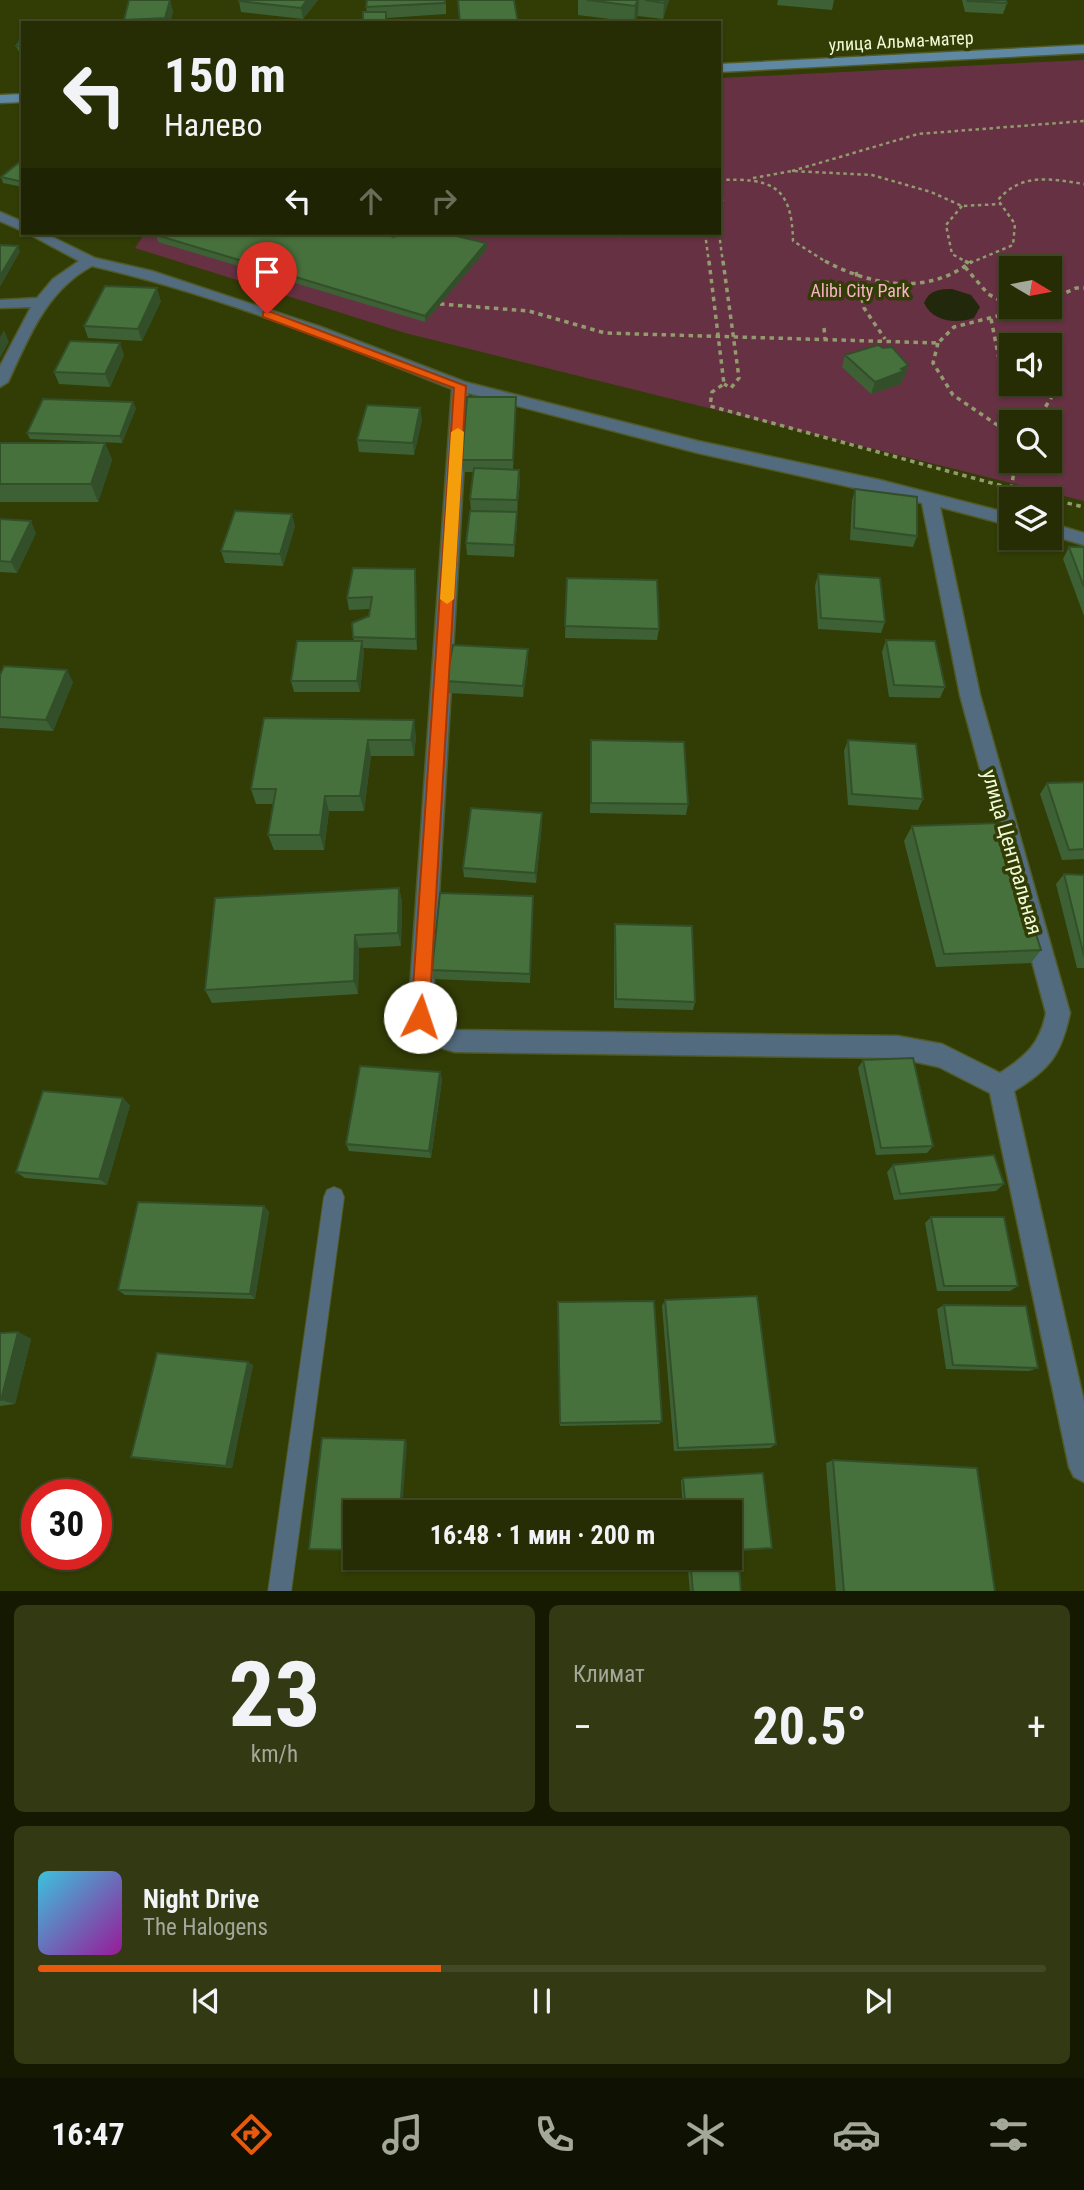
<!DOCTYPE html>
<html lang="ru">
<meta charset="utf-8">
<style>
body{margin:0;font-family:"Roboto Condensed",sans-serif;background:#323913;color:#f1f3f6;height:100vh;display:flex;flex-direction:column;font-size:26px;white-space:nowrap}
*{box-sizing:border-box;margin:0}
p{font-size:23px;color:#a4a89a}
.icon{flex:none;width:38px;height:38px;fill:none;stroke:currentColor;stroke-width:2;stroke-linecap:round;stroke-linejoin:round}
.map{position:relative;height:1591px;overflow:hidden}
.panel{display:flex;flex-direction:column;gap:14px;padding:14px;background:#151902;flex:1}
.panel>*{flex:none}
.hud{position:absolute;left:21px;top:21px;width:700px;height:214px;border-radius:0px;box-shadow:0 2px 5px #0004,0 0 0 2px #424926;background:#262d04;color:#f1f3f6;overflow:hidden}
.needle{width:46px;rotate:100deg}
.fabs{position:absolute;left:999px;top:256px;display:grid;gap:14px}
.fabs a{display:grid;place-items:center;width:63px;height:63px;border-radius:0px;background:#262d04;box-shadow:0 2px 5px #0004,0 0 0 2px #424926;font-size:35px}
.speed{position:absolute;left:21px;top:1479px;display:flex;gap:14px;font-size:35px;font-weight:700;text-align:center}
.speed>*{display:grid;place-content:center;width:91px;height:91px;border-radius:50%;background:#262d04;box-shadow:0 2px 5px #0004,0 0 0 2px #424926;line-height:1}
.speed .limit{border:10px solid #d22;background:#fff;color:#111}
.pin{position:absolute;display:grid;place-items:center;width:60px;height:60px;color:#fff;margin:-72px -30px;border-radius:50% 50% 50% 0;rotate:-45deg;box-shadow:0 0 7px #0007}
.pin .icon{rotate:45deg}
.me{position:absolute;width:77px;margin:-38px;rotate:4deg;stroke-linejoin:round;filter:drop-shadow(0 0 5px #0008)}
.turn{display:flex;align-items:center;gap:24px;height:147px;padding:0 28px;font-size:32px}
.turn .icon{width:91px;height:91px;stroke-width:2.5}
.turn b{display:block;font-size:49px;line-height:60px}
.lanes{display:flex;align-items:center;height:66px;padding:0 28px;background:#0003;justify-content:center;gap:35px;direction:ltr}
.lanes .off{opacity:.35}
.big{font-size:52px;font-weight:700;line-height:1.1}
.panel .widget{flex:1;display:flex;flex-direction:column;justify-content:center;gap:10px;min-width:0;padding:0 24px;border-radius:10px;background:#323913}
.panel .dial{align-items:center;gap:0}
.dial b{font-size:91px;line-height:1}
.song{display:flex;align-items:center;gap:21px}
.cover{width:84px;height:84px;border-radius:10px;background:linear-gradient(135deg,hsl(190 70% 55%),hsl(300 70% 35%))}
.played{height:7px;border-radius:4px;background:linear-gradient(90deg,#ea580c 40%,#424926 40%)}
.keys{display:flex;justify-content:space-around;direction:ltr}
.heat{display:flex;justify-content:space-between;align-items:center;font-size:38px;direction:ltr}
.panel .tiles{flex:1;display:grid;gap:14px;grid-template-columns:1fr 1fr}
.widget:last-child{grid-column:span 2}
.trip{position:absolute;left:343px;top:1500px;width:399px;height:70px;border-radius:0px;background:#262d04;box-shadow:0 2px 5px #0004,0 0 0 2px #424926;font-weight:700;line-height:70px;text-align:center}
.dock{display:flex;height:112px;justify-content:space-around;align-items:center;background:#0f1202;color:#a4a89a}
.dock .icon{width:49px;height:49px}
.dock .active{color:#ea580c}
.dock b{font-size:32px;color:#f1f3f6}
.map>svg:first-child{display:block}
.green{fill:#653143;fill-rule:evenodd}
.water{fill:#22280c}
.lines{fill:none;stroke-linecap:round;stroke-linejoin:round}
.lane-casing{stroke:#505a26;stroke-width:2}
.street-casing{stroke:#505a26;stroke-width:3}
.secondary-casing{stroke:#505a26;stroke-width:3}
.path-far1{stroke:#919b6e;stroke-width:2.5;stroke-dasharray:3.5 3.5;stroke-linecap:butt}
.path{stroke:#919b6e;stroke-width:3.5;stroke-dasharray:4.5 4.5;stroke-linecap:butt}
.lane{fill:#526b7e;fill-rule:evenodd}
.street{fill:#526b7e;fill-rule:evenodd}
.secondary{fill:#5f88a5;fill-rule:evenodd}
.wall{fill:#3d6134}
.shaded-wall{fill:#324f2a}
.building{fill:#47713c;stroke:#324f2a;stroke-width:2}
.route{fill:#ea580c;stroke:#983908;stroke-width:2}
.slow{fill:#f59e0b}
.labels{text-anchor:middle;dominant-baseline:central;stroke-width:7;stroke-linejoin:round;paint-order:stroke}
.far-street-label{font-size:18px;fill:#eff9d6;stroke:#323c05}
.far-park-label{font-size:18px;fill:#f9b2c7;stroke:#323c05}
.street-label{font-size:21px;fill:#eff9d6;stroke:#323c05}
</style>
<div class="map">
<svg width="1084" height="1592" viewBox="0 0 1084 1592">
<rect width="100%" height="100%" fill="#323c05"/>
<path class="green" d="M 1084,60 L 1084,501 L 405,333 L 135,248 L 145,233 L 719,233 L 719,78 ZM 1012,268 L 1050,268 L 1050,306 L 1012,306 ZM 1012,345 L 1050,345 L 1050,383 L 1012,383 ZM 1012,422 L 1050,422 L 1050,460 L 1012,460 Z"/>
<path class="water" d="M 952,289 L 971,295 L 980,307 L 974,318 C 956,324 933,322 924,303 C 929,290 940,289 952,289 Z"/>
<g class="lines">
<defs>
<path id="lane" d="M 334,1187 L 341,1190 L 344,1197 L 291,1592 L 268,1592 L 324,1197 L 327,1190 Z"/>
<path id="street" d="M 0,212 L 23,222 L 23,231 L 0,221 Z
M 27,233 L 44,233 L 95,258 L 152,271 L 321,327 L 465,382 L 698,441 L 880,480 L 1012,514 L 1012,526 L 940,507 L 980,695 L 1070,1013 C 1061,1055 1050,1069 1014,1091 L 1084,1402 L 1084,1482 L 1074,1477 L 1069,1467 L 990,1093 L 939,1067 L 898,1058 L 455,1052 L 422,1042 L 408,1017 L 452,389 C 334,342 215,294 92,266 C 46,291 29,337 8,382 L 0,387 L 0,366 L 31,307 L 0,308 L 0,300 L 37,298 L 53,279 L 79,261 ZM 468,393 L 698,453 L 922,503 L 960,695 L 1046,1013 C 1040,1044 1026,1056 1000,1073 L 942,1044 L 898,1036 L 455,1030 L 438,1025 L 432,1015 Z
M 1050,523 L 1084,533 L 1084,545 L 1050,535 Z"/>
<path id="secondary" d="M 1084,45 L 1084,53 L 719,72 L 719,64 Z
M 23,94 L 23,102 L 0,103 L 0,95 Z"/>
</defs>
<use href="#lane" class="lane-casing"/>
<use href="#street" class="street-casing"/>
<use href="#secondary" class="secondary-casing"/>
<path class="path-far1" d="M 792,171 L 918,134 L 1084,121
M 753,178 L 792,171 L 872,175 L 931,192 L 962,206 L 1001,204
M 719,180 C 771,178 792,185 793,241 L 828,263
M 719,191 L 723,203 L 719,208
M 962,206 L 946,225 L 952,254 L 968,263
M 605,233 L 621,236
M 705,233 L 709,263
M 719,233 L 723,263
M 970,263 L 1013,245 L 1015,224 L 998,200 C 1022,172 1051,179 1084,184"/>
<path class="path" d="M 709,261 L 724,384 L 712,392 L 710,406 L 1050,499
M 723,261 L 739,378 L 731,388 L 724,384
M 825,261 C 872,286 928,296 972,261
M 965,261 L 970,264
M 965,267 L 988,294 L 1020,311
M 856,272 L 864,308 L 885,339
M 1050,300 L 1076,288 L 1084,288
M 440,304 L 529,311 L 605,333 L 938,343 L 954,327 L 1037,306
M 991,319 L 1000,364 L 1012,368
M 824,328 L 825,339
M 938,343 L 933,363 L 953,395 L 1012,435
M 1036,422 L 1051,398 L 1039,383
M 1011,489 L 1016,460
M 1050,499 L 1084,507"/>
<use href="#lane" class="lane"/>
<use href="#street" class="street"/>
<use href="#secondary" class="secondary"/>
</g>
<path class="wall" d="M 318,0 L 303,19 L 241,12 L 239,1 Z
M 446,0 L 446,14 L 387,18 L 387,23 L 363,23 L 367,12 L 366,7 Z
M 578,0 L 669,0 L 663,19 L 638,16 L 634,22 L 578,15 Z
M 778,0 L 834,0 L 832,10 L 777,5 Z
M 962,0 L 1006,0 L 1007,3 L 1003,14 L 965,12 Z
M 173,11 L 170,23 L 124,23 L 124,20 Z
M 23,35 L 23,52 L 19,52 L 16,46 Z
M 23,160 L 23,187 L 3,183 L 1,177 Z
M 156,235 L 487,249 L 425,322 L 158,242 Z
M 161,301 L 142,341 L 88,338 L 84,326 Z
M 124,355 L 110,387 L 59,384 L 54,372 Z
M 845,355 L 908,365 L 904,378 L 902,379 L 900,384 L 871,394 L 842,367 Z
M 516,397 L 513,469 L 519,470 L 520,482 L 517,512 L 471,511 L 470,499 L 474,472 L 463,472 L 462,460 Z
M 136,408 L 122,443 L 30,439 L 27,433 Z
M 422,420 L 414,455 L 359,452 L 357,440 Z
M 0,443 L 105,443 L 112,460 L 98,502 L 0,502 Z
M 855,489 L 917,536 L 913,547 L 850,540 L 852,501 Z
M 0,519 L 36,533 L 17,573 L 0,572 Z
M 517,524 L 514,557 L 467,555 L 466,543 Z
M 295,526 L 283,566 L 225,563 L 221,551 Z
M 1069,547 L 1084,547 L 1084,616 L 1063,559 Z
M 818,574 L 885,622 L 881,633 L 818,629 L 815,586 Z
M 567,578 L 659,629 L 657,640 L 565,638 Z
M 416,580 L 417,650 L 363,648 L 364,652 L 360,692 L 294,692 L 291,681 L 354,641 L 353,637 L 369,616 L 370,609 L 349,610 L 347,598 Z
M 886,640 L 945,687 L 940,698 L 889,697 L 882,652 Z
M 528,649 L 528,660 L 523,697 L 448,693 L 446,681 Z
M 0,675 L 73,682 L 53,731 L 0,728 Z
M 264,718 L 416,736 L 414,756 L 371,756 L 364,811 L 329,811 L 324,850 L 274,850 L 268,835 L 273,804 L 256,804 L 251,789 Z
M 591,740 L 688,804 L 686,815 L 590,813 Z
M 848,740 L 923,799 L 918,810 L 848,805 L 844,751 Z
M 1084,782 L 1084,859 L 1062,860 L 1040,794 L 1047,783 Z
M 542,824 L 536,883 L 464,877 L 463,868 Z
M 912,826 L 1041,950 L 1031,963 L 936,967 L 904,841 Z
M 1064,874 L 1084,875 L 1084,968 L 1077,968 L 1056,884 Z
M 399,888 L 402,902 L 401,946 L 359,948 L 358,994 L 212,1003 L 205,990 Z
M 533,896 L 530,983 L 433,979 L 432,970 Z
M 615,924 L 695,1002 L 693,1010 L 614,1008 L 614,934 Z
M 863,1060 L 933,1146 L 927,1153 L 876,1155 L 858,1068 Z
M 440,1072 L 442,1080 L 431,1158 L 349,1151 L 346,1144 Z
M 130,1105 L 107,1185 L 25,1178 L 16,1172 Z
M 893,1165 L 1004,1184 L 996,1191 L 894,1200 L 887,1172 Z
M 264,1206 L 269,1212 L 255,1299 L 125,1295 L 118,1290 Z
M 931,1217 L 1018,1286 L 1010,1291 L 937,1291 L 925,1223 Z
M 665,1300 L 776,1444 L 770,1448 L 674,1451 L 662,1306 Z
M 944,1305 L 1038,1368 L 1029,1371 L 946,1369 L 937,1309 Z
M 558,1307 L 662,1421 L 659,1424 L 560,1426 Z
M 18,1332 L 31,1339 L 15,1404 L 0,1406 L 0,1333 Z
M 253,1365 L 232,1468 L 139,1459 L 131,1457 Z
M 833,1460 L 995,1592 L 836,1592 L 826,1463 Z
M 763,1473 L 772,1548 L 738,1551 L 741,1592 L 690,1592 L 687,1558 L 730,1558 L 730,1512 L 683,1512 L 681,1480 L 683,1478 Z"/>
<path class="shaded-wall" d="M 170,0 L 173,11 L 170,23 L 166,23 L 165,18 Z
M 307,0 L 318,0 L 303,19 L 301,8 Z
M 639,0 L 638,16 L 634,22 L 635,6 Z
M 665,0 L 669,0 L 663,19 L 664,3 Z
M 486,243 L 487,249 L 425,322 L 425,316 Z
M 18,246 L 20,252 L 0,287 L 0,276 Z
M 157,288 L 161,301 L 142,341 L 138,329 Z
M 4,330 L 9,342 L 0,358 L 0,337 Z
M 120,343 L 124,355 L 110,387 L 105,374 Z
M 908,365 L 904,378 L 902,379 L 900,384 L 871,394 L 875,382 Z
M 516,397 L 516,410 L 513,472 L 513,460 Z
M 133,402 L 136,408 L 122,443 L 120,436 Z
M 420,408 L 422,420 L 414,455 L 413,443 Z
M 105,443 L 112,460 L 98,502 L 91,484 Z
M 519,470 L 520,482 L 517,512 L 517,500 Z
M 517,512 L 517,524 L 514,557 L 514,545 Z
M 292,514 L 295,526 L 283,566 L 280,554 Z
M 31,521 L 36,533 L 17,573 L 11,562 Z
M 415,569 L 416,580 L 417,650 L 416,639 Z
M 362,641 L 364,652 L 360,692 L 357,681 Z
M 528,649 L 528,660 L 523,697 L 523,686 Z
M 67,670 L 73,682 L 53,731 L 46,720 Z
M 414,720 L 416,736 L 414,756 L 411,740 Z
M 368,740 L 371,756 L 364,811 L 360,796 Z
M 325,796 L 329,811 L 324,850 L 320,835 Z
M 542,813 L 542,824 L 536,883 L 535,873 Z
M 399,888 L 402,902 L 401,946 L 398,933 Z
M 355,935 L 359,948 L 358,994 L 354,981 Z
M 440,1072 L 442,1080 L 431,1158 L 429,1151 Z
M 123,1098 L 130,1105 L 107,1185 L 99,1179 Z
M 264,1206 L 269,1212 L 255,1299 L 250,1294 Z
M 18,1332 L 31,1339 L 15,1404 L 1,1400 Z
M 248,1362 L 253,1365 L 232,1468 L 226,1466 Z
M 405,1440 L 407,1443 L 402,1512 L 400,1512 Z"/>
<path class="building" d="M 129,0 L 170,0 L 165,18 L 124,20 Z
M 240,0 L 307,0 L 301,8 L 239,1 Z
M 367,0 L 445,0 L 445,3 L 366,7 Z
M 458,0 L 514,0 L 518,23 L 460,23 Z
M 587,0 L 638,0 L 635,6 Z
M 645,0 L 665,0 L 664,3 Z
M 967,0 L 1006,0 L 1007,3 L 968,1 Z
M 363,12 L 386,12 L 386,23 L 363,23 Z
M 23,35 L 23,46 L 16,46 Z
M 22,160 L 23,160 L 23,182 L 1,177 Z
M 159,233 L 378,233 L 394,237 L 399,233 L 444,233 L 486,243 L 425,316 L 156,235 Z
M 0,245 L 18,246 L 0,276 Z
M 105,286 L 157,288 L 138,329 L 84,326 Z
M 70,341 L 120,343 L 105,374 L 54,372 Z
M 878,345 L 883,348 L 892,347 L 908,365 L 901,369 L 904,371 L 875,382 L 845,355 Z
M 467,397 L 516,397 L 513,460 L 462,460 Z
M 43,399 L 133,402 L 120,436 L 27,433 Z
M 367,405 L 420,408 L 413,443 L 357,440 Z
M 0,443 L 105,443 L 91,484 L 0,484 Z
M 474,468 L 519,470 L 517,500 L 470,499 Z
M 855,489 L 917,497 L 917,536 L 854,528 Z
M 235,511 L 292,514 L 280,554 L 221,551 Z
M 470,511 L 517,512 L 514,545 L 466,543 Z
M 0,519 L 31,521 L 11,562 L 0,561 Z
M 1069,547 L 1084,547 L 1084,587 Z
M 353,568 L 415,569 L 416,639 L 353,637 L 352,623 L 369,616 L 372,597 L 347,598 Z
M 818,574 L 880,578 L 885,622 L 821,618 Z
M 567,578 L 657,580 L 659,629 L 565,626 Z
M 886,640 L 935,641 L 945,687 L 894,685 Z
M 297,641 L 362,641 L 357,681 L 291,681 Z
M 453,645 L 528,649 L 523,686 L 446,681 Z
M 4,666 L 67,670 L 46,720 L 0,717 L 0,675 Z
M 264,718 L 414,720 L 411,740 L 368,740 L 360,796 L 325,796 L 320,835 L 268,835 L 276,789 L 251,789 Z
M 591,740 L 684,742 L 688,804 L 591,803 Z
M 848,740 L 916,744 L 923,799 L 852,794 Z
M 1084,782 L 1084,849 L 1069,850 L 1047,783 Z
M 471,808 L 542,813 L 535,873 L 463,868 Z
M 1001,823 L 1041,950 L 944,954 L 912,826 Z
M 1064,874 L 1084,875 L 1084,956 Z
M 399,888 L 398,933 L 355,935 L 354,981 L 205,990 L 215,898 Z
M 440,893 L 533,896 L 530,974 L 432,970 Z
M 615,924 L 692,926 L 695,1002 L 616,999 Z
M 913,1058 L 933,1146 L 881,1148 L 863,1060 Z
M 360,1066 L 440,1072 L 429,1151 L 346,1144 Z
M 43,1091 L 123,1098 L 99,1179 L 16,1172 Z
M 994,1155 L 1004,1184 L 900,1194 L 893,1165 Z
M 138,1202 L 264,1206 L 250,1294 L 118,1290 Z
M 931,1217 L 1004,1217 L 1018,1286 L 944,1286 Z
M 757,1296 L 776,1444 L 678,1448 L 665,1300 Z
M 654,1301 L 662,1421 L 560,1423 L 558,1302 Z
M 944,1305 L 1026,1306 L 1038,1368 L 953,1365 Z
M 18,1332 L 1,1400 L 0,1400 L 0,1333 Z
M 157,1353 L 248,1362 L 226,1466 L 131,1457 Z
M 322,1438 L 405,1440 L 400,1512 L 355,1512 L 355,1550 L 309,1549 Z
M 833,1460 L 977,1468 L 995,1592 L 844,1592 Z
M 763,1473 L 772,1548 L 738,1550 L 741,1592 L 693,1592 L 690,1558 L 730,1558 L 730,1512 L 686,1512 L 683,1478 Z"/>
<path class="route" d="M 263,312 L 271,312 L 466,386 L 429,1017 L 427,1023 L 420,1025 L 414,1023 L 411,1017 L 454,388 L 263,317 Z"/>
<path class="slow" d="M 458,428 L 464,432 L 454,599 L 447,604 L 440,599 L 451,432 Z"/>
<g class="labels">
<g class="far-street-label">
<text transform="translate(901 41) rotate(-3)">улица Альма-матер</text>
</g>
<g class="far-park-label">
<text x="860" y="290">Alibi City Park</text>
</g>
<g class="street-label">
<text transform="translate(1012 852) rotate(74)">улица Центральная</text>
</g>
</g>
</svg>
<div class="fabs">
<a><svg class="needle" viewBox="-14 -14 28 28"><path d="M0-13l5 13h-10z" fill="#e53935"/><path d="M0 13l5-13h-10z" fill="#a4a89a"/></svg></a>
<a><svg class="icon" aria-label="sound" viewBox="0 0 24 24"><path d="M4 9h4l5-4v14l-5-4H4zM17 9q2 3 0 6"/></svg></a>
<a><svg class="icon" aria-label="search" viewBox="0 0 24 24"><circle cx="10" cy="10" r="6"/><path d="M15 15l6 6"/></svg></a>
<a><svg class="icon" aria-label="layers" viewBox="0 0 24 24"><path d="M12 4l9 5-9 5-9-5zM3 14l9 5 9-5"/></svg></a>
</div>
<div class="speed"><div class="limit">30</div></div>
<div class="pin" style="left:267px;top:314px;background:#d93025"><svg class="icon" aria-label="arrive" viewBox="0 0 24 24"><path d="M6 21V4h12l-3 4 3 4H6"/></svg></div>
<svg class="me" style="left:420px;top:1017px" viewBox="-20 -20 40 40"><circle r="19" fill="#fff"/><path d="M0-13L10 11 0 6-10 11z" fill="#ea580c"/></svg>
<div class="trip">16:48 · 1 мин · 200 m</div>
<div class="hud">
<div class="turn"><svg class="icon" aria-label="left" viewBox="0 0 24 24"><path d="M17 20v-9H6M10 6l-5 5 5 5"/></svg><div><b>150 m</b>Налево</div></div>
<div class="lanes"><svg class="icon" aria-label="left" viewBox="0 0 24 24"><path d="M17 20v-9H6M10 6l-5 5 5 5"/></svg><svg class="icon off" aria-label="ahead" viewBox="0 0 24 24"><path d="M12 20V5M6 11l6-6 6 6"/></svg><svg class="icon off" aria-label="right" viewBox="0 0 24 24"><path d="M7 20v-9h11M14 6l5 5-5 5"/></svg></div>
</div>
</div>
<section class="panel">
<div class="tiles">
<div class="widget dial"><b>23</b><p>km/h</p></div>
<div class="widget"><p>Климат</p>
<div class="heat"><a>−</a><b class="big">20.5°</b><a>+</a></div>
</div>
<div class="widget">
<div class="song"><i class="cover"></i><div><b>Night Drive</b><p>The Halogens</p></div></div>
<div class="played"></div>
<div class="keys"><svg class="icon" aria-label="previous" viewBox="0 0 24 24"><path d="M18 5L8 12l10 7zM5 5v14"/></svg><svg class="icon" aria-label="pause" viewBox="0 0 24 24"><path d="M8 5v14M16 5v14"/></svg><svg class="icon" aria-label="next" viewBox="0 0 24 24"><path d="M6 5l10 7-10 7zM19 5v14"/></svg></div>
</div>
</div>
</section>
<nav class="dock">
<b>16:47</b>
<svg class="icon active" aria-label="directions" viewBox="0 0 24 24"><path d="M12 3l9 9-9 9-9-9zM9 14v-3h6M13 9l2 2-2 2"/></svg>
<svg class="icon" aria-label="music" viewBox="0 0 24 24"><path d="M9 18V5l10-2v13"/><circle cx="6" cy="18" r="3"/><circle cx="16" cy="16" r="3"/></svg>
<svg class="icon" aria-label="phone" viewBox="0 0 24 24"><path d="M5 4h4l2 5-3 2q2 4 5 5l2-3 5 2v4C11 20 4 13 5 4z"/></svg>
<svg class="icon" aria-label="climate" viewBox="0 0 24 24"><path d="M12 3v18M4 7l16 10M4 17L20 7"/></svg>
<svg class="icon" aria-label="car" viewBox="0 0 24 24"><path d="M5 17H2v-5l4-1 3-4h7l3 4 3 1v5h-3M9 17h6M6 11h13"/><circle cx="7" cy="17" r="2"/><circle cx="17" cy="17" r="2"/></svg>
<svg class="icon" aria-label="filters" viewBox="0 0 24 24"><path d="M4 7h16M4 17h16"/><circle cx="9" cy="7" r="2"/><circle cx="15" cy="17" r="2"/></svg>
</nav>
